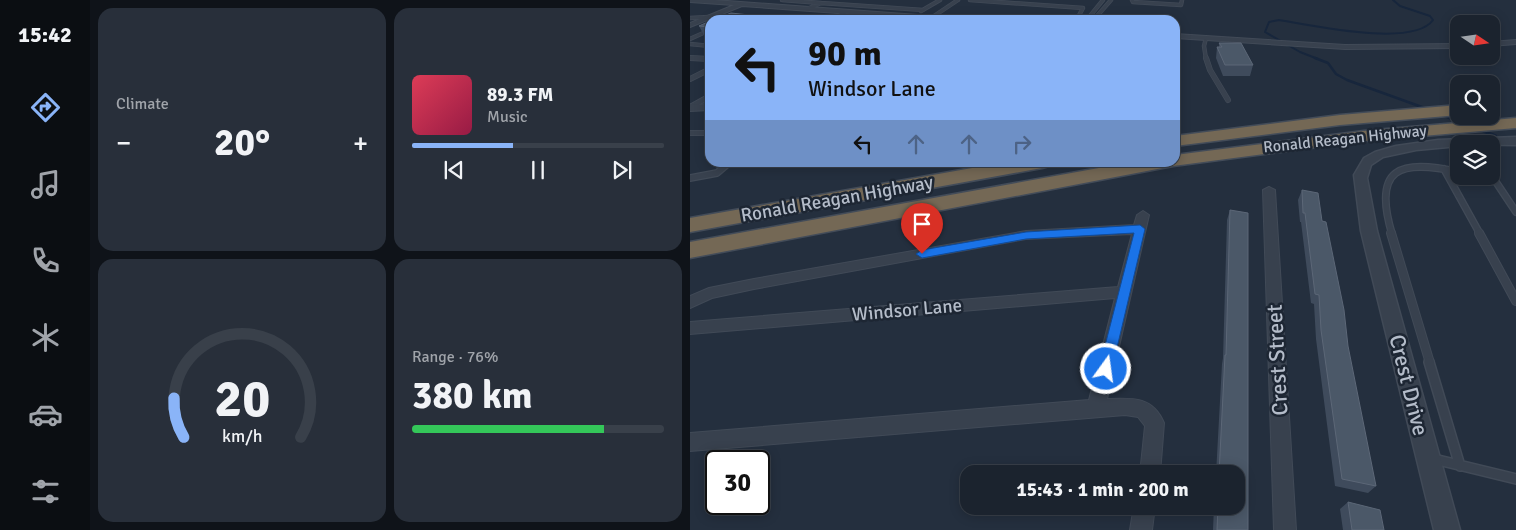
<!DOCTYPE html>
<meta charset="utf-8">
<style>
body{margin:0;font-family:Signika,sans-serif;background:#282f3a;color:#f1f3f6;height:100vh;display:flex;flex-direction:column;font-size:19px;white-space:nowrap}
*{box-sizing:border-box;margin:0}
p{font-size:16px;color:#a0a4aa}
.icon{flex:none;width:28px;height:28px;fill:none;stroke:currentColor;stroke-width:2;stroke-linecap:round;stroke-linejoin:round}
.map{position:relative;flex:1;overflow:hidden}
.panel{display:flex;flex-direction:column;gap:8px;padding:8px;background:#0f1319;width:600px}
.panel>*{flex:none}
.banner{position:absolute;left:15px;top:15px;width:475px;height:152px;border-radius:15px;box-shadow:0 2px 12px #0003,0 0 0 1px #39404a;background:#8ab4f8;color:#111;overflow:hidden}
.needle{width:32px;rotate:103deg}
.fabs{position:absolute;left:760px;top:15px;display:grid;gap:10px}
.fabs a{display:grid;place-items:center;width:50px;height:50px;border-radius:10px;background:#1b232e;box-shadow:0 2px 12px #0003,0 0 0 1px #39404a;font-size:25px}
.speed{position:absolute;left:15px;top:450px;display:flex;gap:10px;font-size:25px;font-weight:700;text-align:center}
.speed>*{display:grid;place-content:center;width:65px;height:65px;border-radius:50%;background:#1b232e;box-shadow:0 2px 12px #0003,0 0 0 1px #39404a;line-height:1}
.speed .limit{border:2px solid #111;border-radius:8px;background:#fff;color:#111}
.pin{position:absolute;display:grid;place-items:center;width:42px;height:42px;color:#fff;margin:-51px -21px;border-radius:50% 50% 50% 0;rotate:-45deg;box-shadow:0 0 5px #0007}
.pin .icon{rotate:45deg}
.me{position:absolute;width:55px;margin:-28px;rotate:14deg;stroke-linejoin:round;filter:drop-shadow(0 0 4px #0008)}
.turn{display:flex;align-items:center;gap:18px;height:105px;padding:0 20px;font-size:22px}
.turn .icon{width:65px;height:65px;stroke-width:2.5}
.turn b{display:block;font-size:35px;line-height:42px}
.lanes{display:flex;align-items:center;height:48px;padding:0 20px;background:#0003;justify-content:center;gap:25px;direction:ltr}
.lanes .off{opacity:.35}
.big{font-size:38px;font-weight:700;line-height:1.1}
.panel .widget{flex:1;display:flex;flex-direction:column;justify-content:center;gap:8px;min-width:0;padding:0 18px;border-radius:15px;background:#282f3a}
.panel .dial{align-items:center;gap:0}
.dial svg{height:130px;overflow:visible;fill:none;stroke:#39404a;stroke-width:7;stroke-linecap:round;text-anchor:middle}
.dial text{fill:#f1f3f6;stroke:none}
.song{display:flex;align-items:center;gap:15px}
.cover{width:60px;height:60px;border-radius:8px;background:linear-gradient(135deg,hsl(350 70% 55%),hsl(340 70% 35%))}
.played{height:5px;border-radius:2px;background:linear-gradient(90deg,#8ab4f8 40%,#39404a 40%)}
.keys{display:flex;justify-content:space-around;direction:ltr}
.heat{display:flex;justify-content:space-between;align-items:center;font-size:28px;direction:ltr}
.charge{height:8px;border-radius:4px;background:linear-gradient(90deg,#34c759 76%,#39404a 0)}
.panel .tiles{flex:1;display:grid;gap:8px;grid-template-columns:repeat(2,1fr)}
.trip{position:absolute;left:270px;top:465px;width:285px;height:50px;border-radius:15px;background:#1b232e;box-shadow:0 2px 12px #0003,0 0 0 1px #39404a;font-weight:700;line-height:50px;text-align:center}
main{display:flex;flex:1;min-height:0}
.tabs{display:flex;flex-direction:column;width:90px;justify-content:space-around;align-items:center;background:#0b0e12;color:#a0a4aa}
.tabs .icon{width:35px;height:35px}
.tabs .on{color:#8ab4f8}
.tabs b{font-size:22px;color:#f1f3f6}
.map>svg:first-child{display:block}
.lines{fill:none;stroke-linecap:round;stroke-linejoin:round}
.stream-far2{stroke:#17263c;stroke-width:2}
.stream-far1{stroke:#17263c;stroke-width:2.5}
.stream{stroke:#17263c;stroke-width:4}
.service-far4-casing{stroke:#414a57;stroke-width:4.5}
.service-far3-casing{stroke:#414a57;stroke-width:6}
.service-far2-casing{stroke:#414a57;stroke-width:8}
.service-far1-casing{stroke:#414a57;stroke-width:10}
.service-casing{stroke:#414a57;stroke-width:12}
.minor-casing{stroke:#414a57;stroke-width:2}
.tertiary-casing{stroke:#414a57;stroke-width:3}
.motorway-casing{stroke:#434c59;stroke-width:3}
.service-far4{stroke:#38414e;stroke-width:3}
.service-far3{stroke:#38414e;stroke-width:4.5}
.service-far2{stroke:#38414e;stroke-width:5.5}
.service-far1{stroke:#38414e;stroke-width:8}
.service{stroke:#38414e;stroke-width:9}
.minor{fill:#38414e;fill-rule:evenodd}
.tertiary{fill:#38414e;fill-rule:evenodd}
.motorway{fill:#746855;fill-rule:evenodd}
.wall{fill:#3f4b5c}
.building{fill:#4b5868;stroke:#5c6777}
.route{fill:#1a73e8;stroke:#114b97}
.labels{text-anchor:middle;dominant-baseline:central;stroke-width:5;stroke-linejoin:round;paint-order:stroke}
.far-street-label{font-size:16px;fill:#b4bcc9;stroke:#1d2633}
.street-label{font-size:19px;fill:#b4bcc9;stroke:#1d2633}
.near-street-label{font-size:22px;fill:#b4bcc9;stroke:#1d2633}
</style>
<main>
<nav class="tabs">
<b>15:42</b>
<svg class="icon on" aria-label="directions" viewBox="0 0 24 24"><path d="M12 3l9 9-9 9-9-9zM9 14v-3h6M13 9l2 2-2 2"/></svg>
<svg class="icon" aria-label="music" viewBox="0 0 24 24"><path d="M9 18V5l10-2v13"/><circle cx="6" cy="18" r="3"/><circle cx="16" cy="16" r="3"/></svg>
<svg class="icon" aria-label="phone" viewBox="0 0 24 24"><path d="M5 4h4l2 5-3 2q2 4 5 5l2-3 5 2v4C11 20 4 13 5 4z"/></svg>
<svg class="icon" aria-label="climate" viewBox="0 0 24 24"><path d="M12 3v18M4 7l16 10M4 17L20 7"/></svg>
<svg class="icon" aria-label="car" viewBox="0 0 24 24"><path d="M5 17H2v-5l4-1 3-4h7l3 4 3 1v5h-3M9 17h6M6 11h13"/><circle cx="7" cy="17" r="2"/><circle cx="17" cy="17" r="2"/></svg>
<svg class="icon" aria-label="filters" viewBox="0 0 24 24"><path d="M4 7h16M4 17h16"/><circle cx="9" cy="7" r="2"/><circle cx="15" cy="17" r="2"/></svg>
</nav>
<section class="panel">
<div class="tiles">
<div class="widget"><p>Climate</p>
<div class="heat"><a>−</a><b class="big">20°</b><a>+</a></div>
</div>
<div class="widget">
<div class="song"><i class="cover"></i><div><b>89.3 FM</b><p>Music</p></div></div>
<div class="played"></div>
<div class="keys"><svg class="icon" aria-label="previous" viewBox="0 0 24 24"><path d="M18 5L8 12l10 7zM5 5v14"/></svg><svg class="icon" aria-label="pause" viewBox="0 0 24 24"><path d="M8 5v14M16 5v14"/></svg><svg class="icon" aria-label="next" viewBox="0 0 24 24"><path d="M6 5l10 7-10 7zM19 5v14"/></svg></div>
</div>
<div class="widget dial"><svg viewBox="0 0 100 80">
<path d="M14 69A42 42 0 1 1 86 69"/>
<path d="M14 69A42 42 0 0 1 8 45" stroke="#8ab4f8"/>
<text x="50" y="56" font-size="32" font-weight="700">20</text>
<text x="50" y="72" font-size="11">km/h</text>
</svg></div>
<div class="widget"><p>Range · 76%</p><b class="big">380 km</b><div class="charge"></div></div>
</div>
</section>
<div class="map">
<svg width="826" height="530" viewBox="0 0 826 530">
<rect width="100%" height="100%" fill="#242f3e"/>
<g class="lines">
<path class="stream-far2" d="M 628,59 L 610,52 L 575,32 L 579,22 L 589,20 C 621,25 723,48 743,20 L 740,16 L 710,6 L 703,0"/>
<path class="stream-far1" d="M 625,58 L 638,63 L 646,74 L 657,80 L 740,110
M 752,115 L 775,124
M 787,129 L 803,135"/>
<path class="stream" d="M 800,134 L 805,136"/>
<defs>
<path id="service-far4" d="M 92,0 L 131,3 L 117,9
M 280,0 L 393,8 L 387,19 L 393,20
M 442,0 L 443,2 L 491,5 L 492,0
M 131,3 L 233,10
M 231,11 L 250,0
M 403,17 L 400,16 L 413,0
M 0,18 L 19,17
M 241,18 L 268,0
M 139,20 L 156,12
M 400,20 L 407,16 L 421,0
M 0,39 L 20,30
M 0,44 L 20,46
M 0,58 L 20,59
M 516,59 L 514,46 L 516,38"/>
<path id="service-far3" d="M 0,58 L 20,59
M 516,58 L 520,70 L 538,100
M 0,79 L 20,69
M 0,107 L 20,96
M 0,133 L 20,133"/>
<path id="service-far2" d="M 754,169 L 790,234
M 790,176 L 804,179 L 826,212
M 0,178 L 27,173 L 40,162
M 702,234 C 682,167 710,159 769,172"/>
<path id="service-far1" d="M 701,233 L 740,363
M 789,233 L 826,301"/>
<path id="service" d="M 739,362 L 770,466
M 744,459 L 826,479"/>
<path id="minor" d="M 0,0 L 24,0 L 269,18 L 272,20 L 243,20 L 52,6 L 0,27 L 0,23 L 44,5 L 0,2 Z
M 485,34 L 655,45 L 769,44 L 769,48 L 655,49 L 485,38 Z
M 826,40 L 826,44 L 801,46 L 801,42 Z
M 20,104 L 20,110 L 0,111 L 0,105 Z
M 579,187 L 585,190 L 606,530 L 584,530 L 573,190 Z
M 453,211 L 459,215 L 417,399 C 442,398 463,396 474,423 L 470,474 L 450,474 L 455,426 L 448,417 L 435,415 L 0,451 L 0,433 L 399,400 L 425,298 L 0,334 L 0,322 L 428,287 L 442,234 L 336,239 L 64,289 L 22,298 L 0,308 L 0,296 L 19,288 L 64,279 L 336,231 L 444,225 L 447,215 Z
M 444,506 L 465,506 L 462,530 L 440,530 Z"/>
<path id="tertiary" d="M 826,137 L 826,145 L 769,144 L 769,146 L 726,150 L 693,157 L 681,165 L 677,178 L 687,231 L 770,530 L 744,530 L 671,231 L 664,175 L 674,158 L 685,152 L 706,146 L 748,140 Z"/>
<path id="motorway" d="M 769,105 L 769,115 L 650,125 L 485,146 L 485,136 L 650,115 Z
M 826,118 L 826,128 L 674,141 L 483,166 L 0,258 L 0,242 L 442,162 L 485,162 L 485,155 L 674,131 Z
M 316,162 L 361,162 L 359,166 L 352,168 L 0,232 L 0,218 Z"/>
</defs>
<use href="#service-far4" class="service-far4-casing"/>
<use href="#service-far3" class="service-far3-casing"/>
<use href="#service-far2" class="service-far2-casing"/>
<use href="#service-far1" class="service-far1-casing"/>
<use href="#service" class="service-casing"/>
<use href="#minor" class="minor-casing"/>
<use href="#tertiary" class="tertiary-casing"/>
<use href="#motorway" class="motorway-casing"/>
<use href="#service-far4" class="service-far4"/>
<use href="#service-far3" class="service-far3"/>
<use href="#service-far2" class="service-far2"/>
<use href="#service-far1" class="service-far1"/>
<use href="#service" class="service"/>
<use href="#minor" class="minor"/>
<use href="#tertiary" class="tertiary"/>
<use href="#motorway" class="motorway"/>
</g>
<path class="wall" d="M 20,21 L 20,40 L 16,39 L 9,26 Z
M 529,43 L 563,65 L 560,76 L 533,76 L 526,58 L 527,47 L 529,47 Z
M 612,190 L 632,221 L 686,486 L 678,493 L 645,486 L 626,339 L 624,304 L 621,303 L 611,222 L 610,222 L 608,200 Z
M 540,210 L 558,530 L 523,530 L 524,506 L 546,506 L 546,474 L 526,474 L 532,364 L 533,358 L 537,220 Z
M 658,502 L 694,530 L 653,530 L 650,509 Z"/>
<path class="building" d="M 41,13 L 105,20 L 23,20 Z
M 20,21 L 20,27 L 9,26 Z
M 529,43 L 551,43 L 563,65 L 535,65 L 527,47 L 532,47 Z
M 612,190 L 628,193 L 632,221 L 636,222 L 654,310 L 658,346 L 686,486 L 652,479 L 631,330 L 629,295 L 625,294 L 615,213 L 613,213 Z
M 540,210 L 558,213 L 558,530 L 527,530 L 528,506 L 546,506 L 546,474 L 529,474 L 535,355 L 536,355 Z
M 658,502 L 690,510 L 694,530 L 662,530 Z"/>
<path class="route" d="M 450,225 L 455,229 L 422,369 L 420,374 L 416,375 L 411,374 L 409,369 L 444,233 L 336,239 L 232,258 L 226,254 L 232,250 L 336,232 Z"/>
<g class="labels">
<g class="far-street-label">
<text transform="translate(655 139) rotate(-6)">Ronald Reagan Highway</text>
</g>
<g class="street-label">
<text transform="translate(147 199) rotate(-10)">Ronald Reagan Highway</text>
<text transform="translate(217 310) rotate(-5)">Windsor Lane</text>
</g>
<g class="near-street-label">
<text transform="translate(587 360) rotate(-93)">Crest Street</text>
<text transform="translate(719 385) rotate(76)">Crest Drive</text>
</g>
</g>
</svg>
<div class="fabs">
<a><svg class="needle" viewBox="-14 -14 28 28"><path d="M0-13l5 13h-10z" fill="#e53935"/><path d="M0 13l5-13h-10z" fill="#a0a4aa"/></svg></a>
<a><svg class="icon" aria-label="search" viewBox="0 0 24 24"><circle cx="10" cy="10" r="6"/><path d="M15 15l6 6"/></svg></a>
<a><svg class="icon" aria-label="layers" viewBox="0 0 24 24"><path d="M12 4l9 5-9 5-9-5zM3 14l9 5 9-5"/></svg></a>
</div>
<div class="speed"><div class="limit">30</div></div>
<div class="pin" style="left:232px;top:254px;background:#d93025"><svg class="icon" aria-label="arrive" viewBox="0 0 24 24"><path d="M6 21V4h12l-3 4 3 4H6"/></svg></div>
<svg class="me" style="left:416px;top:369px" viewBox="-20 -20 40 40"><circle r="17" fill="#1a73e8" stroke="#fff" stroke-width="3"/><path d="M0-11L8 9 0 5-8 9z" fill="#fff"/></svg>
<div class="trip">15:43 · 1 min · 200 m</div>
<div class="banner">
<div class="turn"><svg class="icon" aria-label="left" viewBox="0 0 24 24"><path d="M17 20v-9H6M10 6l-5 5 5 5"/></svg><div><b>90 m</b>Windsor Lane</div></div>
<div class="lanes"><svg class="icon" aria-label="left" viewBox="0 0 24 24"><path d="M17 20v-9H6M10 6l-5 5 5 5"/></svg><svg class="icon off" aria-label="ahead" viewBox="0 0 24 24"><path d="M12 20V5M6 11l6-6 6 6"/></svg><svg class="icon off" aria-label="ahead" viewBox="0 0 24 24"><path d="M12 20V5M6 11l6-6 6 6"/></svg><svg class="icon off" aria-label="right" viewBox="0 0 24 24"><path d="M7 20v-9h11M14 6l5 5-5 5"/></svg></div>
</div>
</div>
</main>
